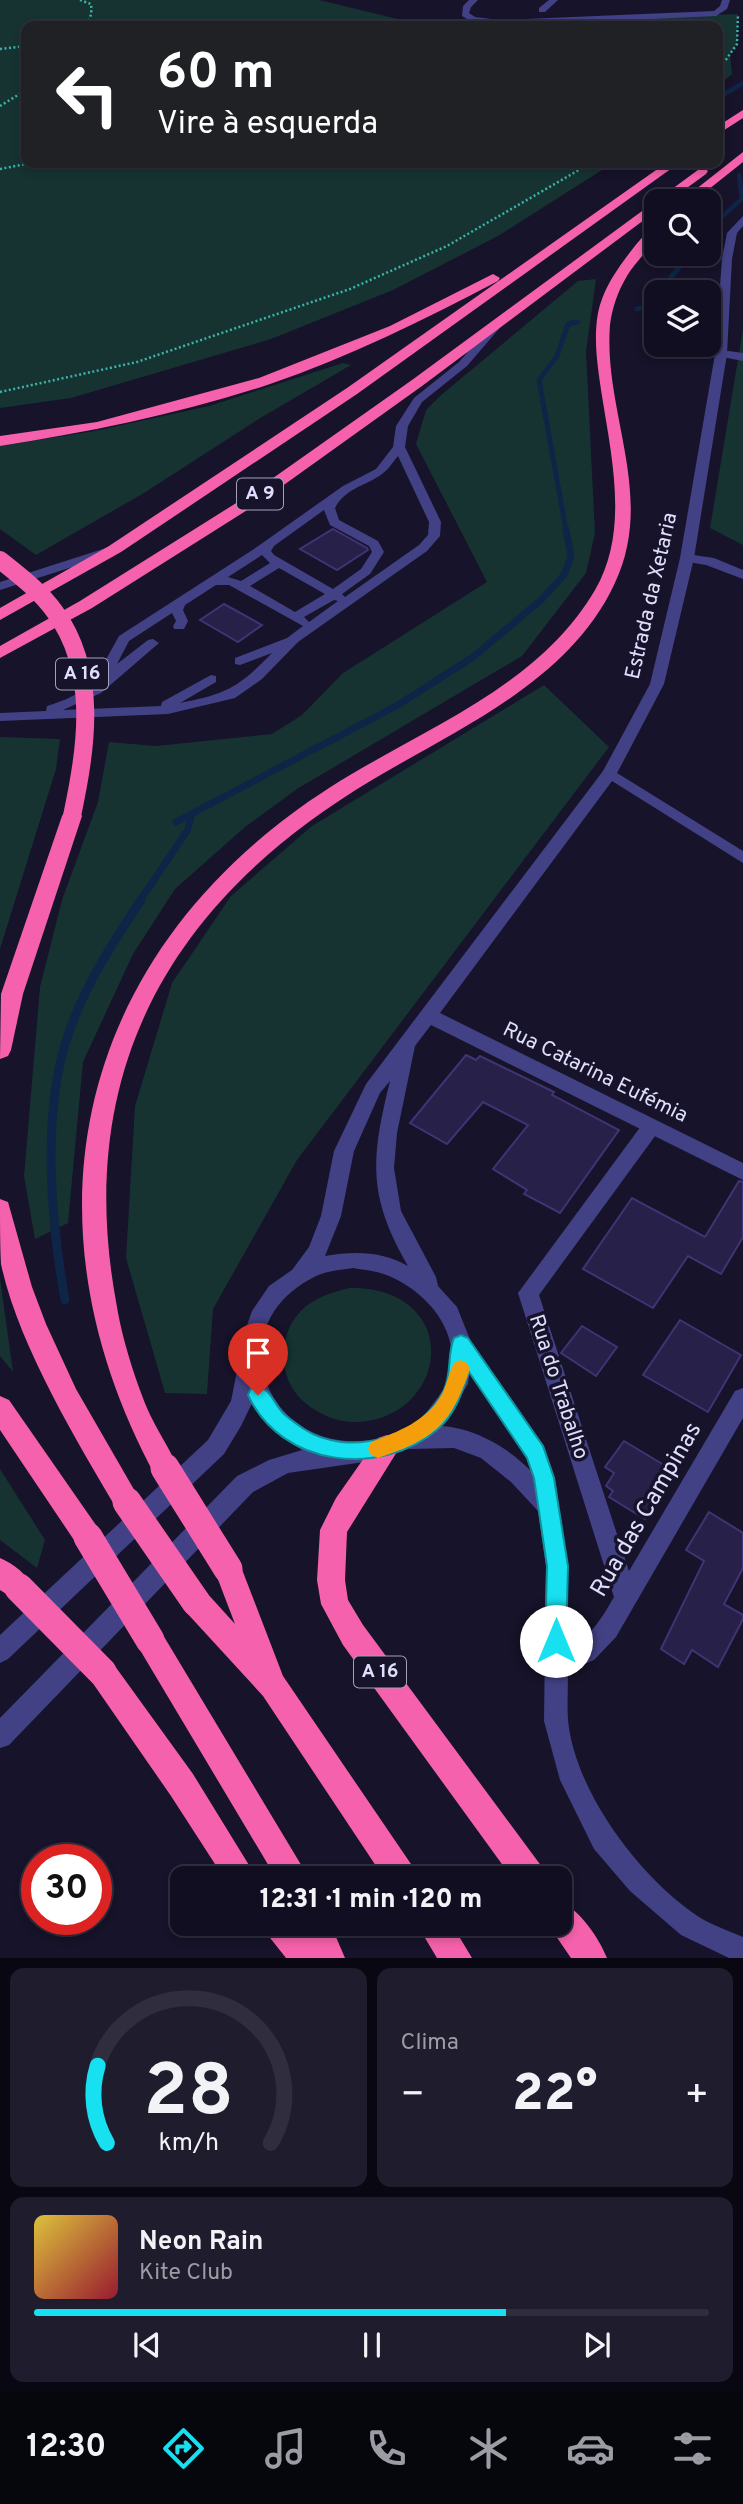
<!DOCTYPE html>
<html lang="pt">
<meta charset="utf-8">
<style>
body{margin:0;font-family:Overpass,sans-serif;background:#1e1c2d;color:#f1f3f6;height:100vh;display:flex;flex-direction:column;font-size:26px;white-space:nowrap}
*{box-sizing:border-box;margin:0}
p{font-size:23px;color:#9c9ca5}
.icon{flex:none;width:38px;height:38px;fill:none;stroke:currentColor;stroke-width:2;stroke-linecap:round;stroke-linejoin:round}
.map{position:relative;height:1958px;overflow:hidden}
.side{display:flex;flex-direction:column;gap:10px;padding:10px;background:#090812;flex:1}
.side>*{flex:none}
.guide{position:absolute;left:21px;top:21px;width:702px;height:147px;border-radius:14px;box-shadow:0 4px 10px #0003,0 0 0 2px #302e3e;background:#202124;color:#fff;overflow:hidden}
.controls{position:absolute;left:644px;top:189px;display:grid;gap:14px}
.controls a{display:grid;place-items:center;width:77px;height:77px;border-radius:14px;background:#100e20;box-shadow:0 4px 10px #0003,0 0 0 2px #302e3e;font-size:35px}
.speed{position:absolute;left:21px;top:1844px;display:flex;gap:14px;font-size:35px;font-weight:700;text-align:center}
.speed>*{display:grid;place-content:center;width:91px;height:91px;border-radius:50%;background:#100e20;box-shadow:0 4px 10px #0003,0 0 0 2px #302e3e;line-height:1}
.speed .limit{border:10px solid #d22;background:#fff;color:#111}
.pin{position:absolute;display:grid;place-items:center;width:60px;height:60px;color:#fff;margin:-72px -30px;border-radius:50% 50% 50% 0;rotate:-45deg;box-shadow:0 0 7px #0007}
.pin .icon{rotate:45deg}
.me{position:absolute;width:77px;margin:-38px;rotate:0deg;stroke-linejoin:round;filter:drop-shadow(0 0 5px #0008)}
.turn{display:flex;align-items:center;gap:24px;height:147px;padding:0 21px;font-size:32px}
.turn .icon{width:91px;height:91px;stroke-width:2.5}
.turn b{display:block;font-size:49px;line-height:60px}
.big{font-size:52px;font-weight:800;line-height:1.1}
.side .widget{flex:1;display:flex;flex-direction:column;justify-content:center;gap:10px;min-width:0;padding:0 24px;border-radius:14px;background:#1e1c2d}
.side .dial{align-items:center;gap:0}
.dial svg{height:182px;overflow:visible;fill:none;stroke:#302e3e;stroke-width:7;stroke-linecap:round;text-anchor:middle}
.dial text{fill:#f1f3f6;stroke:none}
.song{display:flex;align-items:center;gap:21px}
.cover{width:84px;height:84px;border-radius:10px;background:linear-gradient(135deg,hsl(50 70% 55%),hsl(350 70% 35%))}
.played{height:7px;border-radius:4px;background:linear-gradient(90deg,#17e0f0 70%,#302e3e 70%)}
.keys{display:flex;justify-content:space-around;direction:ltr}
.heat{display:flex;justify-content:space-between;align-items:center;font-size:38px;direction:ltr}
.side .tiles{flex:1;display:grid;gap:10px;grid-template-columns:1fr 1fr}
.widget:last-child{grid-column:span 2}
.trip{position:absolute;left:170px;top:1866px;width:402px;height:70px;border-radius:14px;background:#100e20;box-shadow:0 4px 10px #0003,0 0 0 2px #302e3e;font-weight:800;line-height:70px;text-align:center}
.dock{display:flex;height:112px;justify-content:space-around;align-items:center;background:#06060d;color:#9c9ca5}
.dock .icon{width:49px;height:49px}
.dock .current{color:#17e0f0}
.dock b{font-size:32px;color:#f1f3f6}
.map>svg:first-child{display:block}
.green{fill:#163331}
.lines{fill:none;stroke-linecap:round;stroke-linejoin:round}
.stream-far3{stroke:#0f2547;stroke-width:4.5}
.stream-far2{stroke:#0f2547;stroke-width:5}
.stream-far1{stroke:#0f2547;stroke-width:7}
.stream{stroke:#0f2547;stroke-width:9}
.building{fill:#272049;stroke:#3f3474;stroke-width:2}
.path{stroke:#39b5aa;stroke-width:2.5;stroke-dasharray:2 2.5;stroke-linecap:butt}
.service{fill:#424185;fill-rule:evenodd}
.minor{fill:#424185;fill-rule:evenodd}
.tertiary{fill:#424185;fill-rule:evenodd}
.motorway{fill:#f561ac;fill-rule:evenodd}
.motorway-bridge-far1{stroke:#f561ac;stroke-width:18}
.motorway-bridge{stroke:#f561ac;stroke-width:29}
.route{fill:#17e0f0;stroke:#0f929c;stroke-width:2}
.slow{fill:#f59e0b}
.labels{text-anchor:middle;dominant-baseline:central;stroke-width:7;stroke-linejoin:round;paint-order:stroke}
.shield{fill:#16132a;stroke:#a3a1be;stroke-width:2}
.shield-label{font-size:19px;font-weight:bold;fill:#e0defd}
.street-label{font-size:21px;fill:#e0defd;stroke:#16132a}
.near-street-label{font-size:24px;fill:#e0defd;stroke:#16132a}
</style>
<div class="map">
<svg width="743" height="1958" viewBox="0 0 743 1958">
<rect width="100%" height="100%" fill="#16132a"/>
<path class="green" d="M 0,0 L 319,0 L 402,20 L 466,26 L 26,26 L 26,163 L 613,163 L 498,236 L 393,290 L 271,339 L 71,398 L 0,408 Z
M 738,14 L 737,44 L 730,54 L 732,74 L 718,86 L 718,26 L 624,26 L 619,18 Z
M 596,279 L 586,352 L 595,533 L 586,573 L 522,656 L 297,789 L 245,827 L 175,889 L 133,954 L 83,1062 L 68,1223 L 35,1239 L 24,1176 L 40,987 L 62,900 L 98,802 L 109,742 L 156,746 L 272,734 L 302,715 L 343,673 L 487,582 L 416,444 L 426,410 L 440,396 L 578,281 Z
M 743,329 L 743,545 L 710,528 Z
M 343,363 L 351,365 L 257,420 L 144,493 L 36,555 L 0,529 L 0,446 L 95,431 L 209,406 Z
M 544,685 L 609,747 L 297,1160 L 213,1309 L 207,1394 L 165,1393 L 126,1258 L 135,1106 L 172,983 L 231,896 L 312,826 Z
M 0,737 L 60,739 L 56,769 L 0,949 Z
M 0,1278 L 13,1372 L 0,1356 Z
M 349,1288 C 364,1288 377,1289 391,1295 C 458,1323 435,1411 368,1421 C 344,1425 322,1417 304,1402 C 274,1376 278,1326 309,1304 C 322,1295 334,1292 349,1288 Z
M 0,1469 L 45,1540 L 37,1568 L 0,1540 Z"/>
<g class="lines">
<path class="stream-far3" d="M 718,98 L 743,83
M 709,228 L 742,199 L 739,175"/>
<path class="stream-far2" d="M 659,292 L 690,254
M 637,309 L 645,307 L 656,295
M 566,530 L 539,380 L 557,356 L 568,324 L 578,322"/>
<path class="stream-far1" d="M 176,822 L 398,705 L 473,657 L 541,600 L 564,575 L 571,557 L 566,529
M 139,902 L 187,831 L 191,818"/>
<path class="stream" d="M 65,1300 C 51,1222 42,1118 66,1041 C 82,990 111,945 141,900"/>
</g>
<path class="building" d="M 333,529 L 367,548 L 368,550 L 337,570 L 300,549 Z
M 224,604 L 262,625 L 238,642 L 200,620 Z
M 466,1055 L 476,1060 L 480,1056 L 554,1092 L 552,1095 L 619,1130 L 560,1213 L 524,1194 L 527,1190 L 493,1169 L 528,1125 L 483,1102 L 447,1144 L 410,1123 Z
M 739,1181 L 743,1182 L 743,1237 L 721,1274 L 688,1256 L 653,1308 L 583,1269 L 632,1198 L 705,1237 Z
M 680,1320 L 741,1355 L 708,1412 L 643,1375 Z
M 582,1326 L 617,1347 L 596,1376 L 561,1353 Z
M 624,1441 L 674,1471 L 645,1519 L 609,1497 L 613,1491 L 606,1486 L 614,1473 L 605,1467 Z
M 709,1512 L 743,1533 L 743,1568 L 724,1604 L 743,1615 L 743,1619 L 718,1667 L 692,1650 L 684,1664 L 661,1649 L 704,1561 L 686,1550 Z"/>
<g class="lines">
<path class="path" d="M 80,0 L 91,4 C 92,13 91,21 83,26
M 0,49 L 26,46
M 718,71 L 737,44 L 738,14
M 0,106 L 26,90
M 0,169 L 31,163
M 0,392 L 137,362 L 350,289 L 447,246 L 591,163"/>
<path class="service" d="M 587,17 L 593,17 L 597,26 L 589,26 Z
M 495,321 L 504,323 L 467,366 L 422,402 L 408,426 L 405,447 L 441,522 L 440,536 L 427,551 L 298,642 L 262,679 L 235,698 L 168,714 L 0,721 L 0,713 L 46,711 L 47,706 C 64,701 79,694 93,683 L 119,636 L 254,549 L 343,486 L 376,469 L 393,447 L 396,426 L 414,398 L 459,362 ZM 398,456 L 429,522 L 428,535 L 419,545 L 345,597 L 342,594 L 370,574 L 384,552 L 378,541 L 339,520 L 335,508 C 345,488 366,486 382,474 C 388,470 393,462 398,456 ZM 324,510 L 330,525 L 369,546 L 372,552 L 361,569 L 333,589 L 274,555 L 271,551 L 274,546 ZM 262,555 L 270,563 L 241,581 L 228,577 ZM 279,568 L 325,594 L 295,612 L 250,586 ZM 216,585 L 229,585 L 303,626 L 287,638 L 235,658 L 235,664 L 240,665 L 272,653 C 239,687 227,694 180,703 L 216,682 L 216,676 L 211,675 L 162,702 L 161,706 L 63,710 L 101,693 L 159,643 L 153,639 L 148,640 L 117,664 L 129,641 L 172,613 L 176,621 L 173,626 L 174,629 L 184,629 L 188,621 L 183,610 L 185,605 ZM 334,600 L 338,601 L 309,622 L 304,617 Z
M 106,548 L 112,552 L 110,555 L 0,590 L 0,582 Z
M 609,768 L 743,851 L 743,863 L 604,776 L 602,773 L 604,770 Z"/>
<path class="minor" d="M 469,0 L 478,0 L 471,7 L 469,13 L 475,17 L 500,20 L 714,11 L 720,6 L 722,0 L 730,0 L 727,9 L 716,16 L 500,26 L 470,21 L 462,16 L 463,6 Z
M 549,0 L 558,0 L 545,12 L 539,12 L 539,8 Z
M 721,350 L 743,353 L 743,361 L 717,356 L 715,354 Z
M 687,554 L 714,558 L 743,570 L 743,579 L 706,565 L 682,561 L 682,555 Z
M 651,1119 L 658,1122 L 660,1127 L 658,1132 L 539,1295 L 629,1571 L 735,1391 L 743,1388 L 743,1418 L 616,1637 L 594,1660 L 568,1671 C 568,1687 567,1704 568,1720 C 575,1792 640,1878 699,1917 C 712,1925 729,1931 743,1937 L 743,1958 L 729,1958 L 681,1935 L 630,1891 L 594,1849 L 560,1780 L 544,1721 L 546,1566 L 538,1511 L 511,1482 L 481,1458 L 454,1448 L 410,1449 L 402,1446 L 399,1439 L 402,1432 C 447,1414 499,1438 531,1471 L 527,1458 L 451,1344 L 454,1337 L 461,1335 L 468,1337 L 544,1446 L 555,1478 L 568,1566 L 568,1647 C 590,1639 603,1616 614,1597 L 518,1293 L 644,1122 Z"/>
<path class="tertiary" d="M 743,216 L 743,226 L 737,233 L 732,259 L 727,354 L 694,558 L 664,684 L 615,777 L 440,1013 L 743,1163 L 743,1180 L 431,1025 L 415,1046 L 397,1133 L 394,1168 L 401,1211 L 436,1277 L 438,1286 L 457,1307 L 473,1347 L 468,1384 L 441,1428 L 425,1440 L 401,1452 L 364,1462 L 288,1473 L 253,1492 L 9,1745 L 0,1748 L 0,1718 L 237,1476 L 269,1460 L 302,1450 L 276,1433 L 253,1401 L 241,1426 L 224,1454 L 8,1659 L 0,1663 L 0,1635 L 208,1440 L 231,1401 L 245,1331 L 252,1311 L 269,1286 L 292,1270 L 309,1247 L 321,1216 L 334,1151 L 366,1084 L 603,771 L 650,684 L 680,558 L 715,354 L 722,259 L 727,233 ZM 390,1081 C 371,1158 367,1195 408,1266 C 382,1251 354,1251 325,1256 L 341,1216 L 354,1151 L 380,1093 ZM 353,1268 C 364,1270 378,1271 389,1276 C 429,1293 464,1335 448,1381 C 444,1391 433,1403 427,1412 C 415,1427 394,1435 376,1439 C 270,1460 212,1327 316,1276 C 326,1271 341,1270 353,1268 Z"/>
<path class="motorway" d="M 743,110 L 743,118 L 718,134 L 718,126 Z
M 743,152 L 743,162 L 694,201 L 681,201 Z
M 666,163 L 679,163 L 357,394 L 121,552 L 0,620 L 0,608 L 109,546 L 347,388 Z
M 702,167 L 708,171 L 706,174 L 669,201 L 656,201 L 656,211 L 422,386 L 260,502 L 92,608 L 0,658 L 0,646 L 80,601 L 249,495 L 412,380 Z
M 656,226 C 657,245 636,260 627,276 C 618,291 612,308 610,325 C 603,413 657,496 614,585 C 568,682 459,728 372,780 C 171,900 72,1071 117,1307 C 122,1338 135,1379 147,1408 C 156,1429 169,1447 178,1468 L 174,1477 L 165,1481 L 156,1477 C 14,1216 79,949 329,788 C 421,729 537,689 595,590 C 629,532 612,459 602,396 C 598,369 593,340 598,313 C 602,293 613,275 625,259 C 634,247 644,233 656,226 Z
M 493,274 L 500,278 L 498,281 C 424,320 349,357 270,384 C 183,413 90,432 0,446 L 0,436 L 97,422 L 259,378 L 390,326 Z
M 72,809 L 79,811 L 82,816 L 23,994 L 11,1050 L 8,1056 L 0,1059 L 1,994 L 62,816 L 65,811 Z
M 0,1199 L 8,1202 L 32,1287 L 46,1324 L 76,1389 L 136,1493 L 140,1502 L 136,1511 L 127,1515 L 118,1511 C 76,1440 18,1344 1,1264 C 0,1244 0,1219 0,1199 Z
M 0,1396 L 9,1400 L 98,1528 L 102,1537 L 98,1546 L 88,1550 L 78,1546 L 0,1430 Z
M 387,1435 L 396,1438 L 400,1447 L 347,1532 L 345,1580 L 348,1600 L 363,1625 L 542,1867 L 546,1878 L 512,1878 L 343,1645 L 321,1604 L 317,1580 L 320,1530 L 336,1498 L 378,1438 Z
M 228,1555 L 238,1559 L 283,1676 L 413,1867 L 417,1878 L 384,1878 L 263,1696 L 186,1612 L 182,1602 L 186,1592 L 196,1588 L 206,1592 L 235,1624 L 214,1569 L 218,1559 Z
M 0,1558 C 14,1564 27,1574 33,1588 L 29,1598 L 19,1602 L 0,1590 Z
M 150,1626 L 160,1630 L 309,1878 L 276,1878 L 140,1650 L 136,1640 L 140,1630 Z
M 102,1658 L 112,1662 L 193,1774 L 257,1878 L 224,1878 L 171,1796 L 92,1682 L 88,1672 L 92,1662 Z
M 560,1901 C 580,1910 599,1938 607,1958 L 571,1958 L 547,1923 L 560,1923 Z
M 262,1923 L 330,1923 L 345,1958 L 286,1958 L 267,1934 Z
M 416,1923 L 451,1923 L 472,1958 L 437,1958 Z"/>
<path class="motorway-bridge-far1" d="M 0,560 C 20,576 40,591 55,612 C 99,672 86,749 72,816"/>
<path class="motorway-bridge" d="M 165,1468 L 228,1569
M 127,1502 L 196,1602
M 88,1537 L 150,1640
M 19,1588 L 102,1672"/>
</g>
<path class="route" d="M 461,1335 L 468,1338 L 543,1446 L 554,1478 L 568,1566 L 566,1641 L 563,1649 L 556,1652 L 548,1649 L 545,1641 L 547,1566 L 534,1478 L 527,1458 L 469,1372 C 462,1393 455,1414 438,1429 C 381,1478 281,1467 248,1395 L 251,1388 L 258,1386 C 271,1390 274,1404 283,1413 C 289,1419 297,1424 304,1429 C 348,1458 422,1438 444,1390 C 452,1372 447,1354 454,1338 Z"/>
<path class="slow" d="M 460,1360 L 467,1363 L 470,1369 C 451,1425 434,1439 378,1458 L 371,1455 L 368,1449 L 371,1442 C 399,1431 426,1422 442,1394 C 447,1384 449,1372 454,1363 Z"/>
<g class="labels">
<g class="shield">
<rect x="237" y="478.5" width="46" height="31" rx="5"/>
<rect x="56" y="658.5" width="52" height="31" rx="5"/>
<rect x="354" y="1656.5" width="52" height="31" rx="5"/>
</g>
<g class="shield-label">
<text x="260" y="494">A 9</text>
<text x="82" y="674">A 16</text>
<text x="380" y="1672">A 16</text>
</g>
<g class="street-label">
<text transform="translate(652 596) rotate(-77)">Estrada da Xetaria</text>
<text transform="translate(595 1073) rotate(26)">Rua Catarina Eufémia</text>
<text transform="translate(558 1387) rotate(72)">Rua do Trabalho</text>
</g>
<g class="near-street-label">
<text transform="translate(647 1510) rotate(-60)">Rua das Campinas</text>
</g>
</g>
</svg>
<div class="controls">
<a><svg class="icon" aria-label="search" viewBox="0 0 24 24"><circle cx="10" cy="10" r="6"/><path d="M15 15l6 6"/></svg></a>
<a><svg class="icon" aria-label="layers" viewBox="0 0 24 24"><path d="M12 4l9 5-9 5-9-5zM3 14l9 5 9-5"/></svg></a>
</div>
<div class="speed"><div class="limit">30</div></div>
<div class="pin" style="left:258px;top:1395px;background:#d93025"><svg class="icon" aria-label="arrive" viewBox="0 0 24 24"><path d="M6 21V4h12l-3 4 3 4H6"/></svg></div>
<svg class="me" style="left:556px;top:1641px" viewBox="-20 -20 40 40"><circle r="19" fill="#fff"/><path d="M0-13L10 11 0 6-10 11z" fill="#17e0f0"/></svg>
<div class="trip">12:31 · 1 min · 120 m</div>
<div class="guide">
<div class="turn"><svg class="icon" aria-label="left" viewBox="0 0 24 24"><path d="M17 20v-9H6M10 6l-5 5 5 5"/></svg><div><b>60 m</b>Vire à esquerda</div></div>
</div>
</div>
<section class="side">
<div class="tiles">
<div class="widget dial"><svg viewBox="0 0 100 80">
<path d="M14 69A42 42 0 1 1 86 69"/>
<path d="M14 69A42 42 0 0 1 10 35" stroke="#17e0f0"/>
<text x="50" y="56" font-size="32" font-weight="700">28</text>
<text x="50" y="72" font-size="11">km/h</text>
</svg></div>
<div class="widget"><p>Clima</p>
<div class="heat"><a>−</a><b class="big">22°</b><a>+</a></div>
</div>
<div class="widget">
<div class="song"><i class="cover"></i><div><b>Neon Rain</b><p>Kite Club</p></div></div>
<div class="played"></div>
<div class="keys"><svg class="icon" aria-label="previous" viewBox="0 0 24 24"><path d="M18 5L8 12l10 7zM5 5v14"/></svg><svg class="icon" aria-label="pause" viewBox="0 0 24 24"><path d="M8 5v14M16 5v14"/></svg><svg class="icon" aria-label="next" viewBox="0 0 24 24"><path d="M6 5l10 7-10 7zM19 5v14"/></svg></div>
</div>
</div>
</section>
<nav class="dock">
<b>12:30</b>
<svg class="icon current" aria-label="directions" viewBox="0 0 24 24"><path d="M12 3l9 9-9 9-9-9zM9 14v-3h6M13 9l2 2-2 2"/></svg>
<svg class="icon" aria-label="music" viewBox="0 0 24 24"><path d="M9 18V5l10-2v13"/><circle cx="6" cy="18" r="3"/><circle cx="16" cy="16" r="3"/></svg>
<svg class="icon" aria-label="phone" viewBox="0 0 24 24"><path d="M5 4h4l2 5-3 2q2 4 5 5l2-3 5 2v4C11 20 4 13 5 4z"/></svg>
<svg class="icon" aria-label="climate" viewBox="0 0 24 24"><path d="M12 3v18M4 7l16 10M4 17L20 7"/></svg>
<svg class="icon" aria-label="car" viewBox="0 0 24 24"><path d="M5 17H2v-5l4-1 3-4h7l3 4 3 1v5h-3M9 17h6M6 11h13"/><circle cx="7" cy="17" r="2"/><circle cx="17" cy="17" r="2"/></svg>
<svg class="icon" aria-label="filters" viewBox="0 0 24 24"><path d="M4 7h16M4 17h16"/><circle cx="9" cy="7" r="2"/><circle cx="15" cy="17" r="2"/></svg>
</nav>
